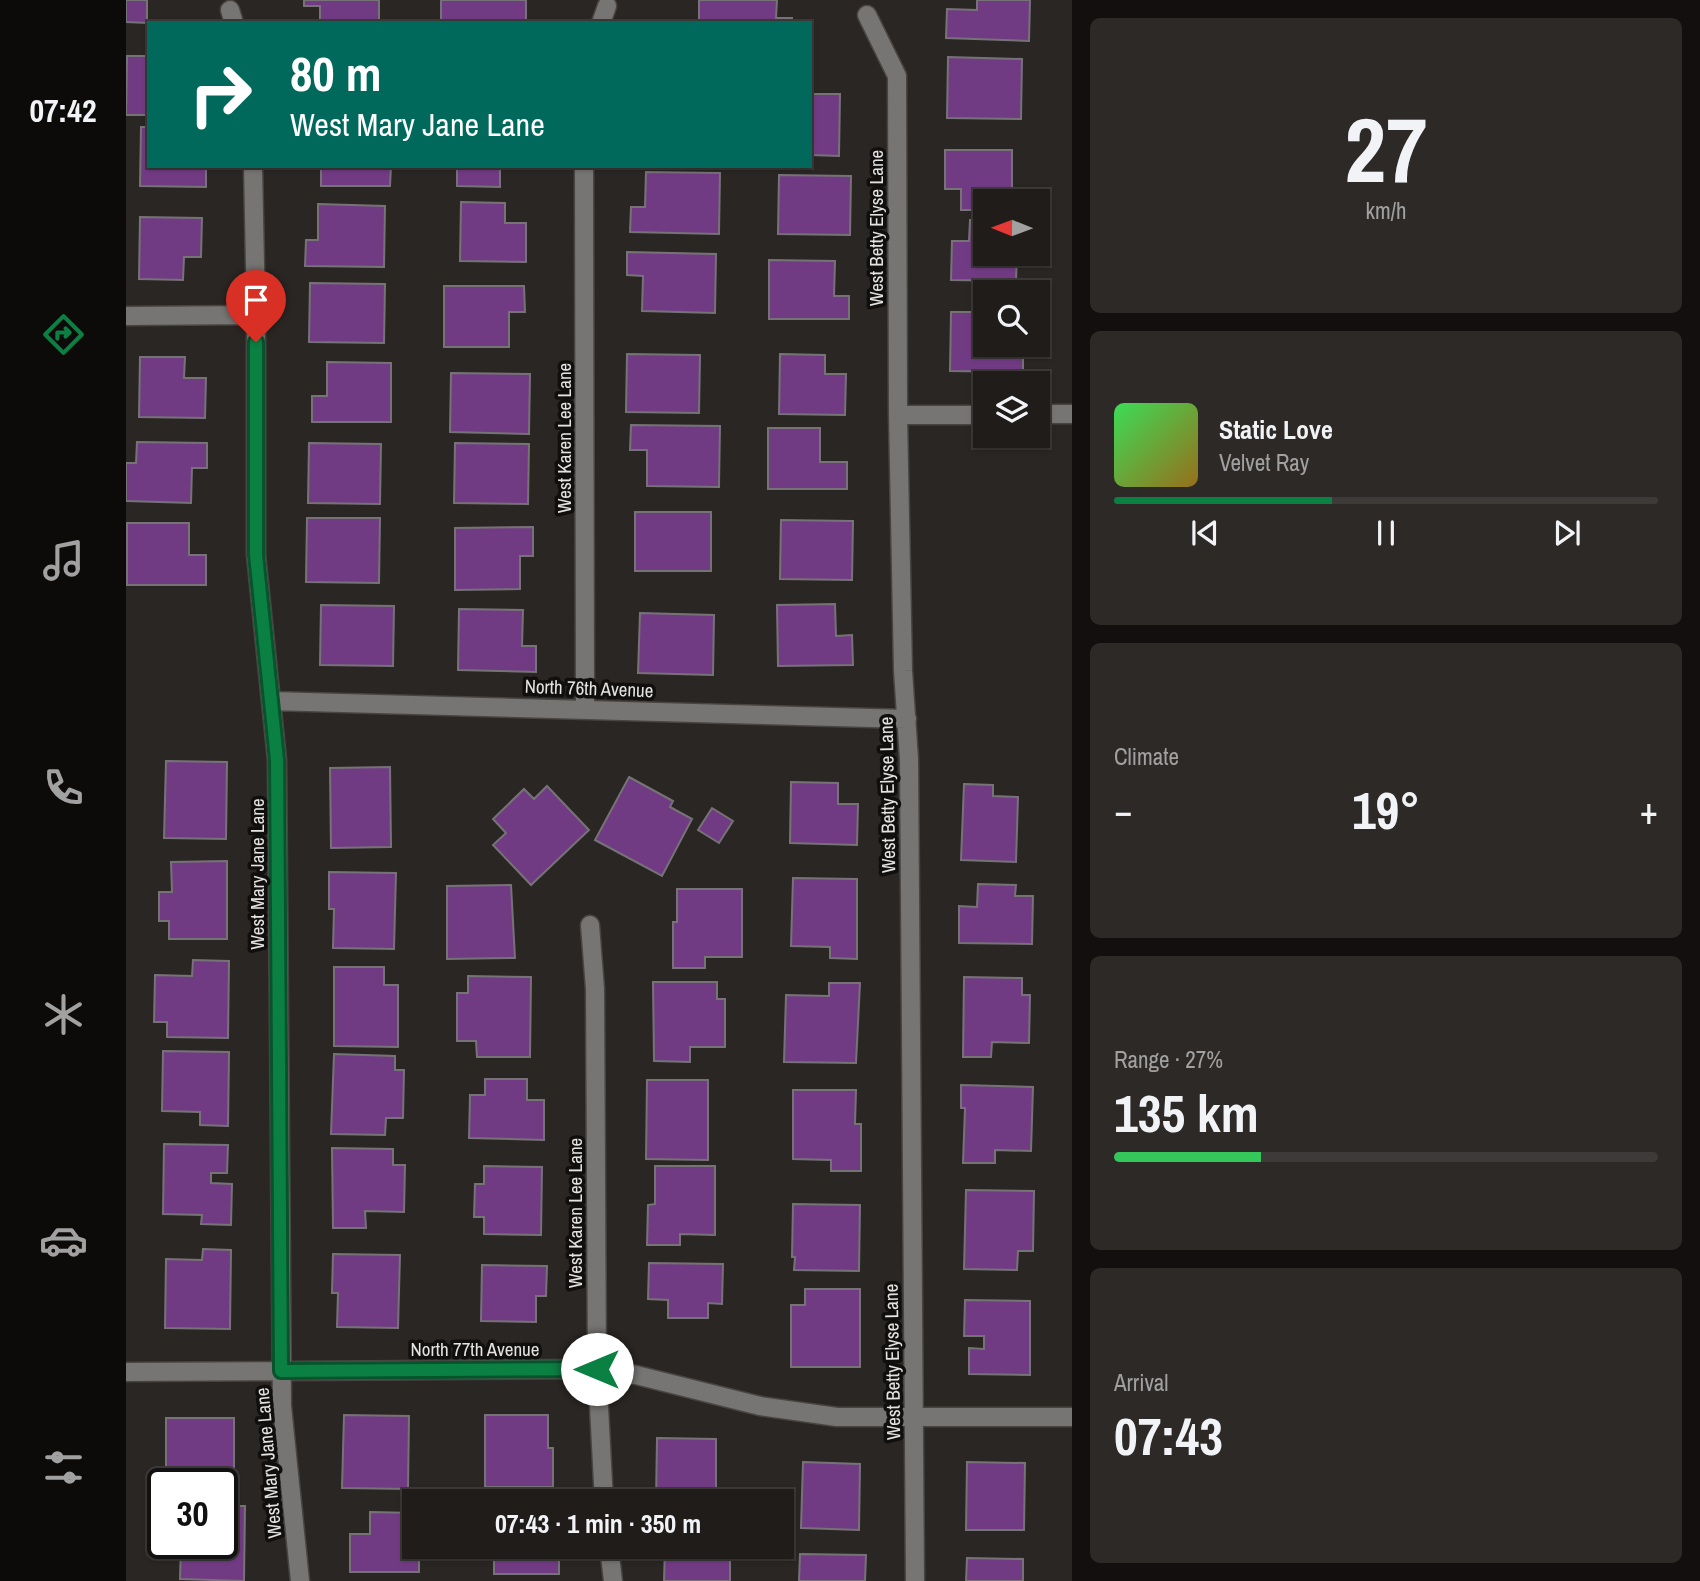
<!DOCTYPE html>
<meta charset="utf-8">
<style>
body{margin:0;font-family:"Archivo Narrow",sans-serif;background:#2d2927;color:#f1f3f6;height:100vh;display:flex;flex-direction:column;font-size:26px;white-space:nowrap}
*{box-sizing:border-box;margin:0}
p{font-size:23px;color:#a2a1a2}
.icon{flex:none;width:38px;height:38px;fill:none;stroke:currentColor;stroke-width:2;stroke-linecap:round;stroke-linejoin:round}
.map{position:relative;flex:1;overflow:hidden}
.sheet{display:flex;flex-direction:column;gap:18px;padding:18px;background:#120f0e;width:628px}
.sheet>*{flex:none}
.hud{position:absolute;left:21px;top:21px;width:665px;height:147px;border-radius:0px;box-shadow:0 2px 5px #0004,0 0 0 2px #3d3a39;background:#00695c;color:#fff;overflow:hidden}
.needle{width:46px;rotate:271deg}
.controls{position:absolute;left:847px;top:189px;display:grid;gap:14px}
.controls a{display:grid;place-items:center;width:77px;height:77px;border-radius:0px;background:#201c1a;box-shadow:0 2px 5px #0004,0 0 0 2px #3d3a39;font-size:35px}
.speed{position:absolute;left:21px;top:1468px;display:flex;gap:14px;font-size:35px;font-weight:700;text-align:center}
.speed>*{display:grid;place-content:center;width:91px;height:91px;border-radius:50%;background:#201c1a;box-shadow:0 2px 5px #0004,0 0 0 2px #3d3a39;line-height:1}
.speed .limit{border:4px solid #111;border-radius:10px;background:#fff;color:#111}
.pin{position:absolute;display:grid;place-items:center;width:60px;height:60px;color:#fff;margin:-72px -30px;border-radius:50% 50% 50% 0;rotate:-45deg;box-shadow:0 0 7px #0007}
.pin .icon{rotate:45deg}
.me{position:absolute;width:77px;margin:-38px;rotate:270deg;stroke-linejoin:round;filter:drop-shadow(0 0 5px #0008)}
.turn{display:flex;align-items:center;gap:24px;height:147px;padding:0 28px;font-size:32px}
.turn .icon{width:91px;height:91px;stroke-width:2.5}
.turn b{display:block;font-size:49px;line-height:60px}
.big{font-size:52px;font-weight:700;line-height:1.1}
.sheet .widget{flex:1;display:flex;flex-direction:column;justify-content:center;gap:10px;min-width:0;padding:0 24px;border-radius:10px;background:#2d2927}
.sheet .dial{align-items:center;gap:0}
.dial b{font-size:91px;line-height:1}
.song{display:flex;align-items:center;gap:21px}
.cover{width:84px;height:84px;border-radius:10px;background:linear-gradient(135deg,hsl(130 70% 55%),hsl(40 70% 35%))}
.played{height:7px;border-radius:4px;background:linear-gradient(90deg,#0b8043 40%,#3d3a39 40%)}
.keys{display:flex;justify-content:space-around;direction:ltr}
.heat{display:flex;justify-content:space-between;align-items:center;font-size:38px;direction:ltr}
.charge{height:10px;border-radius:5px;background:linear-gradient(90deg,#34c759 27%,#3d3a39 0)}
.trip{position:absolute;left:276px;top:1489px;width:392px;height:70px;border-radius:0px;background:#201c1a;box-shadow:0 2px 5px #0004,0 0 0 2px #3d3a39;font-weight:700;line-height:70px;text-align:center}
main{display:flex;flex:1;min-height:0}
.tab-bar{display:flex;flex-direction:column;width:126px;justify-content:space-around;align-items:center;background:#0d0b0a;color:#a2a1a2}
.tab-bar .icon{width:49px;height:49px}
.tab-bar .on{color:#0b8043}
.tab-bar b{font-size:32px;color:#f1f3f6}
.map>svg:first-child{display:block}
.building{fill:#713b84;stroke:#767377;stroke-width:2}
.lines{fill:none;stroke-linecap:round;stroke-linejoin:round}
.minor-casing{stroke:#484441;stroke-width:21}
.minor{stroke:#767573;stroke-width:18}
.route-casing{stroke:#07532c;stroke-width:18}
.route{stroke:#0b8043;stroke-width:12}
.labels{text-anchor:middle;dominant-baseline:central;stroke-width:7;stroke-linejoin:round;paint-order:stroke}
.street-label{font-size:19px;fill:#e5e3e1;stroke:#110f0e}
</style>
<main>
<nav class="tab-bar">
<b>07:42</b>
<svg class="icon on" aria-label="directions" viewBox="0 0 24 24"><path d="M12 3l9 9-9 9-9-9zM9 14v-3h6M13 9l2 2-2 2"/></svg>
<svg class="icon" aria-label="music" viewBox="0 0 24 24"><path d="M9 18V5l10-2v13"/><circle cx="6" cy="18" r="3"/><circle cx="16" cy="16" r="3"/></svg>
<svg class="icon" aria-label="phone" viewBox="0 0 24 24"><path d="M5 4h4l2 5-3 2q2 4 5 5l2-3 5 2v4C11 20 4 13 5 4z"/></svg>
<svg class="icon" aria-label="climate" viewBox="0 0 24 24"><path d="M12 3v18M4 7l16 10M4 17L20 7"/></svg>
<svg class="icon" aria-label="car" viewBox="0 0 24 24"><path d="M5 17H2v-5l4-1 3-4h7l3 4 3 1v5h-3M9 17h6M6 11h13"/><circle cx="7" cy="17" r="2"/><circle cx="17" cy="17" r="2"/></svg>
<svg class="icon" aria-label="filters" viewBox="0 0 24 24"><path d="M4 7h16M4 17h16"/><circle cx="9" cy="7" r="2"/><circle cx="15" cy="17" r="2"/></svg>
</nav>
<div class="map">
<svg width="946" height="1581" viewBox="0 0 946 1581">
<rect width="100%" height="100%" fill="#2a2623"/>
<path class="building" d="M 0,0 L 21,0 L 21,23 L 0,22 Z
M 178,0 L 253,0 L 253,23 L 194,23 L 194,6 L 178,6 Z
M 315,0 L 400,0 L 400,23 L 315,23 Z
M 573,0 L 651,0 L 650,18 L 666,18 L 666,23 L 573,23 Z
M 851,0 L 904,0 L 903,41 L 820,38 L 821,9 L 851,10 Z
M 1,56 L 23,56 L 23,115 L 0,115 Z
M 822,57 L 896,59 L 895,119 L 821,118 Z
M 684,94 L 714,94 L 713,156 L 684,155 Z
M 15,127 L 23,127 L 23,166 L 80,166 L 80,187 L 14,186 Z
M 819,150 L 886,150 L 886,201 L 859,201 L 859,210 L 835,210 L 835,189 L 819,189 Z
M 195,166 L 265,166 L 264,186 L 195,186 Z
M 331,166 L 374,166 L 374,187 L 331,186 Z
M 520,172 L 594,173 L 593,234 L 504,232 L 505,207 L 519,207 Z
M 653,175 L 725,176 L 724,235 L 652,234 Z
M 335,202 L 379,203 L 379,223 L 400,223 L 400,262 L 334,261 Z
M 192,204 L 259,206 L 258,267 L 179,266 L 180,240 L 192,240 Z
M 14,217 L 76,218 L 75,257 L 58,257 L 57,280 L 13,279 Z
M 844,220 L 859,220 L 859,254 L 891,254 L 890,281 L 825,280 L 826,241 L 843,241 Z
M 501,252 L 590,254 L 589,313 L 516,311 L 517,276 L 501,275 Z
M 643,260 L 709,261 L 708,296 L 723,296 L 723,319 L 643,319 Z
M 184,283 L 259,284 L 258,343 L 183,342 Z
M 318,286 L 398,286 L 399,312 L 383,312 L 383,347 L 318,347 Z
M 825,312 L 859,312 L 859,345 L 897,345 L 897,372 L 824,371 Z
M 501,354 L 574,355 L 573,413 L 500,412 Z
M 654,354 L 699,355 L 699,374 L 720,374 L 719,415 L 653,414 Z
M 14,357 L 59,357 L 58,378 L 80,378 L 79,418 L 13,417 Z
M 201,362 L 265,363 L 265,422 L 186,422 L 186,396 L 201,396 Z
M 325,373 L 404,374 L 403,434 L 324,432 Z
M 505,425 L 594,426 L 593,487 L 521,486 L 521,450 L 504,450 Z
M 642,428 L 694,428 L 694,462 L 721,462 L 721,489 L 642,489 Z
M 11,442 L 81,443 L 81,468 L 66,468 L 65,503 L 0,501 L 0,463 L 10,463 Z
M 183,443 L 255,444 L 254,504 L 182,503 Z
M 329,443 L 403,444 L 402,504 L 328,503 Z
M 509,512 L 585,512 L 585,571 L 509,571 Z
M 181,518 L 254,518 L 253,583 L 180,582 Z
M 655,520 L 727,521 L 726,580 L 654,579 Z
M 1,523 L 63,523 L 63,555 L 80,555 L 80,585 L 1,585 Z
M 407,527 L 407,556 L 394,556 L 394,589 L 329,590 L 329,528 Z
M 709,604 L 710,636 L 726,635 L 727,665 L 652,666 L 651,605 Z
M 195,605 L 268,606 L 267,666 L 194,665 Z
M 333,609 L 397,610 L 396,646 L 410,646 L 410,672 L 332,670 Z
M 514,613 L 588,615 L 587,675 L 512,673 Z
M 40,761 L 101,762 L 100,839 L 38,838 Z
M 264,767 L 265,847 L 205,848 L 204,768 Z
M 503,777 L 547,801 L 544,807 L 566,819 L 536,876 L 469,840 Z
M 665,782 L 712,783 L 712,804 L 732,804 L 731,845 L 664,843 Z
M 838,784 L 867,785 L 867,796 L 892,797 L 890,862 L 835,860 Z
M 421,786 L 463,830 L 405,885 L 367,845 L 380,833 L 367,819 L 398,789 L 408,799 Z
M 586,808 L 607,821 L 593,843 L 572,830 Z
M 101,861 L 101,939 L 43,939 L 43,921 L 33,921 L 33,892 L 46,892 L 45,862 Z
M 203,872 L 270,873 L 268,949 L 207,948 L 208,909 L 203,909 Z
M 667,878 L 731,879 L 731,959 L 704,958 L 704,947 L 665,946 Z
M 852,884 L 890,885 L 889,896 L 907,896 L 906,944 L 833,943 L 833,906 L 851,907 Z
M 385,885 L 389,958 L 321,959 L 321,886 Z
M 551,889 L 616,889 L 616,957 L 579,957 L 579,968 L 547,968 L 547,922 L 551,922 Z
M 67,960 L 103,961 L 102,1038 L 41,1037 L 41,1022 L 28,1022 L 29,975 L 66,976 Z
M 208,967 L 258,967 L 258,985 L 272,985 L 272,1047 L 208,1046 Z
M 342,976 L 405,977 L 404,1057 L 351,1057 L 350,1041 L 331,1041 L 331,993 L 342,993 Z
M 838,977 L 896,978 L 896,995 L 904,995 L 903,1043 L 866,1042 L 865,1057 L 837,1057 Z
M 527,982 L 591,982 L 591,999 L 599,999 L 599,1047 L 564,1047 L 564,1062 L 528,1061 Z
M 703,983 L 734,983 L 730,1063 L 658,1062 L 660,995 L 703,996 Z
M 37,1051 L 103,1052 L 102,1126 L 74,1125 L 74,1112 L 36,1111 Z
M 208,1054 L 269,1056 L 269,1070 L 278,1070 L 277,1118 L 260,1118 L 259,1135 L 205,1134 Z
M 359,1079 L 401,1079 L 401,1100 L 418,1100 L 418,1140 L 343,1138 L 344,1095 L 359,1095 Z
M 521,1080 L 582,1080 L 582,1160 L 520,1159 Z
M 835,1085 L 907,1087 L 905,1151 L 869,1150 L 869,1163 L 837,1163 L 839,1108 L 835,1108 Z
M 667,1090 L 730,1090 L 729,1124 L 735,1124 L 735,1171 L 705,1171 L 705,1160 L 667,1159 Z
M 38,1144 L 102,1145 L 101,1173 L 85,1173 L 85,1183 L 106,1184 L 105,1225 L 75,1224 L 76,1215 L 37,1214 Z
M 206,1148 L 267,1149 L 267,1165 L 279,1165 L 278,1212 L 239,1211 L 240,1228 L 207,1228 Z
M 358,1166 L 416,1167 L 415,1235 L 358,1234 L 358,1217 L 348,1217 L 349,1184 L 358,1184 Z
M 529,1166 L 589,1166 L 589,1235 L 554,1234 L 554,1245 L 521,1245 L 522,1205 L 529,1204 Z
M 840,1190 L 908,1191 L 907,1251 L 892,1251 L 891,1270 L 838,1269 Z
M 667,1204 L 734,1205 L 733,1271 L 668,1270 L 669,1257 L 666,1257 Z
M 77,1249 L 105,1250 L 104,1329 L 39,1328 L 40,1259 L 76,1260 Z
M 207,1254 L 274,1255 L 272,1328 L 211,1327 L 212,1293 L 206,1293 Z
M 523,1263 L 597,1264 L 596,1304 L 582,1303 L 582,1318 L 542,1318 L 542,1300 L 522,1299 Z
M 356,1265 L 421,1266 L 420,1296 L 410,1296 L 410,1322 L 355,1321 Z
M 679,1289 L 734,1289 L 734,1367 L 665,1367 L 665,1305 L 679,1305 Z
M 839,1300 L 904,1301 L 904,1375 L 843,1374 L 843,1348 L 858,1349 L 858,1336 L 838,1336 Z
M 218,1415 L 283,1416 L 282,1489 L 216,1488 Z
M 359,1415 L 422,1415 L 422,1448 L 427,1448 L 427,1487 L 359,1487 Z
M 40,1418 L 108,1418 L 108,1483 L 40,1483 Z
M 531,1438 L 590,1439 L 590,1502 L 530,1502 Z
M 677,1462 L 734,1464 L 733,1530 L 675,1528 Z
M 841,1462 L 899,1463 L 898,1530 L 840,1530 Z
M 96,1506 L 119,1506 L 118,1581 L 54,1579 L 55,1544 L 96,1544 Z
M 244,1512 L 289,1513 L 289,1547 L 293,1547 L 293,1572 L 224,1572 L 224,1534 L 244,1534 Z
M 368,1547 L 433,1547 L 433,1574 L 368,1574 Z
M 539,1547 L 604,1548 L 604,1581 L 538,1581 Z
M 674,1554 L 740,1555 L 739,1581 L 673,1581 Z
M 841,1558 L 897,1559 L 897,1581 L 840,1581 Z"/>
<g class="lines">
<defs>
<path id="minor" d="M 104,10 L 108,23
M 741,15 L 771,76 L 772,415 L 777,671 L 783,759 L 789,1581
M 475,23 L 481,6
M 127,166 L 130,315 L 130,555 L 151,760 L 156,1406 L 174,1581
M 458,166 L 459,709
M 0,316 L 130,315
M 912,414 L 946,414
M 772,415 L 859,415
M 145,701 L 781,719
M 464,925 L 469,989 L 471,1369 L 478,1502
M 0,1372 L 471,1369 L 510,1375 L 634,1406 L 711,1417 L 946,1417
M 483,1547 L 487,1581"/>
</defs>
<use href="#minor" class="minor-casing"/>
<use href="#minor" class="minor"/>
</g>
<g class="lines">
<defs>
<path id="route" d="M 130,342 L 130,555 L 151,760 L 155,1371 L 471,1369"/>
</defs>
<use href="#route" class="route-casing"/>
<use href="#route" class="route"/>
</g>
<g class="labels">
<g class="street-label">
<text transform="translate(750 228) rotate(-90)">West Betty Elyse Lane</text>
<text transform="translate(438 438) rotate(-90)">West Karen Lee Lane</text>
<text transform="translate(463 688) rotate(2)">North 76th Avenue</text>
<text transform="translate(761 795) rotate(-91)">West Betty Elyse Lane</text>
<text transform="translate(131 874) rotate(-90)">West Mary Jane Lane</text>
<text transform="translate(449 1213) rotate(-90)">West Karen Lee Lane</text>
<text x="349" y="1349">North 77th Avenue</text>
<text transform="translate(766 1362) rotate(-91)">West Betty Elyse Lane</text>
<text transform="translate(142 1463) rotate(-95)">West Mary Jane Lane</text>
</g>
</g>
</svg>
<div class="controls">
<a><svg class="needle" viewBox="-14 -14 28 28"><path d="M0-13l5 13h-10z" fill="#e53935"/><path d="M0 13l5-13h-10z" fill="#a2a1a2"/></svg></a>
<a><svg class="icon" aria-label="search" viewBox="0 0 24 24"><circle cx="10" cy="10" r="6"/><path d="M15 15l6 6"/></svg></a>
<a><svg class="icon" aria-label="layers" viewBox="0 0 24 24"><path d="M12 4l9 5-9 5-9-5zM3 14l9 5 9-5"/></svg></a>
</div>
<div class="speed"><div class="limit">30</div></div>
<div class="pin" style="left:130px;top:342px;background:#d93025"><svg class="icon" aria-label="arrive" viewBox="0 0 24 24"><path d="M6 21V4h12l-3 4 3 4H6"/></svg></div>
<svg class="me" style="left:471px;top:1369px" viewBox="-20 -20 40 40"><circle r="19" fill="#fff"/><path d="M0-13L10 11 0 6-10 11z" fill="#0b8043"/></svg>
<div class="trip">07:43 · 1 min · 350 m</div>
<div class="hud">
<div class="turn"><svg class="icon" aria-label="right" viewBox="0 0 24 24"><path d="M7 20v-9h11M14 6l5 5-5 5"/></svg><div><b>80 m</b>West Mary Jane Lane</div></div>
</div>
</div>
<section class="sheet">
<div class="widget dial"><b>27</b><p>km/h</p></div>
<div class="widget">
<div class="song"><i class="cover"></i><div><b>Static Love</b><p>Velvet Ray</p></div></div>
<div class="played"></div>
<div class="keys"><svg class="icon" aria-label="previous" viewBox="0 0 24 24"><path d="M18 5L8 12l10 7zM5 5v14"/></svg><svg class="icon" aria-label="pause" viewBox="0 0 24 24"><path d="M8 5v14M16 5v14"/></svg><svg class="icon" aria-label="next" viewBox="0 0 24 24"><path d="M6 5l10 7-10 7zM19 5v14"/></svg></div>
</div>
<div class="widget"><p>Climate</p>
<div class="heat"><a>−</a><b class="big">19°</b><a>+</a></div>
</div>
<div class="widget"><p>Range · 27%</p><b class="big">135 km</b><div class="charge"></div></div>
<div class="widget"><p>Arrival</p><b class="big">07:43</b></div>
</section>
</main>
